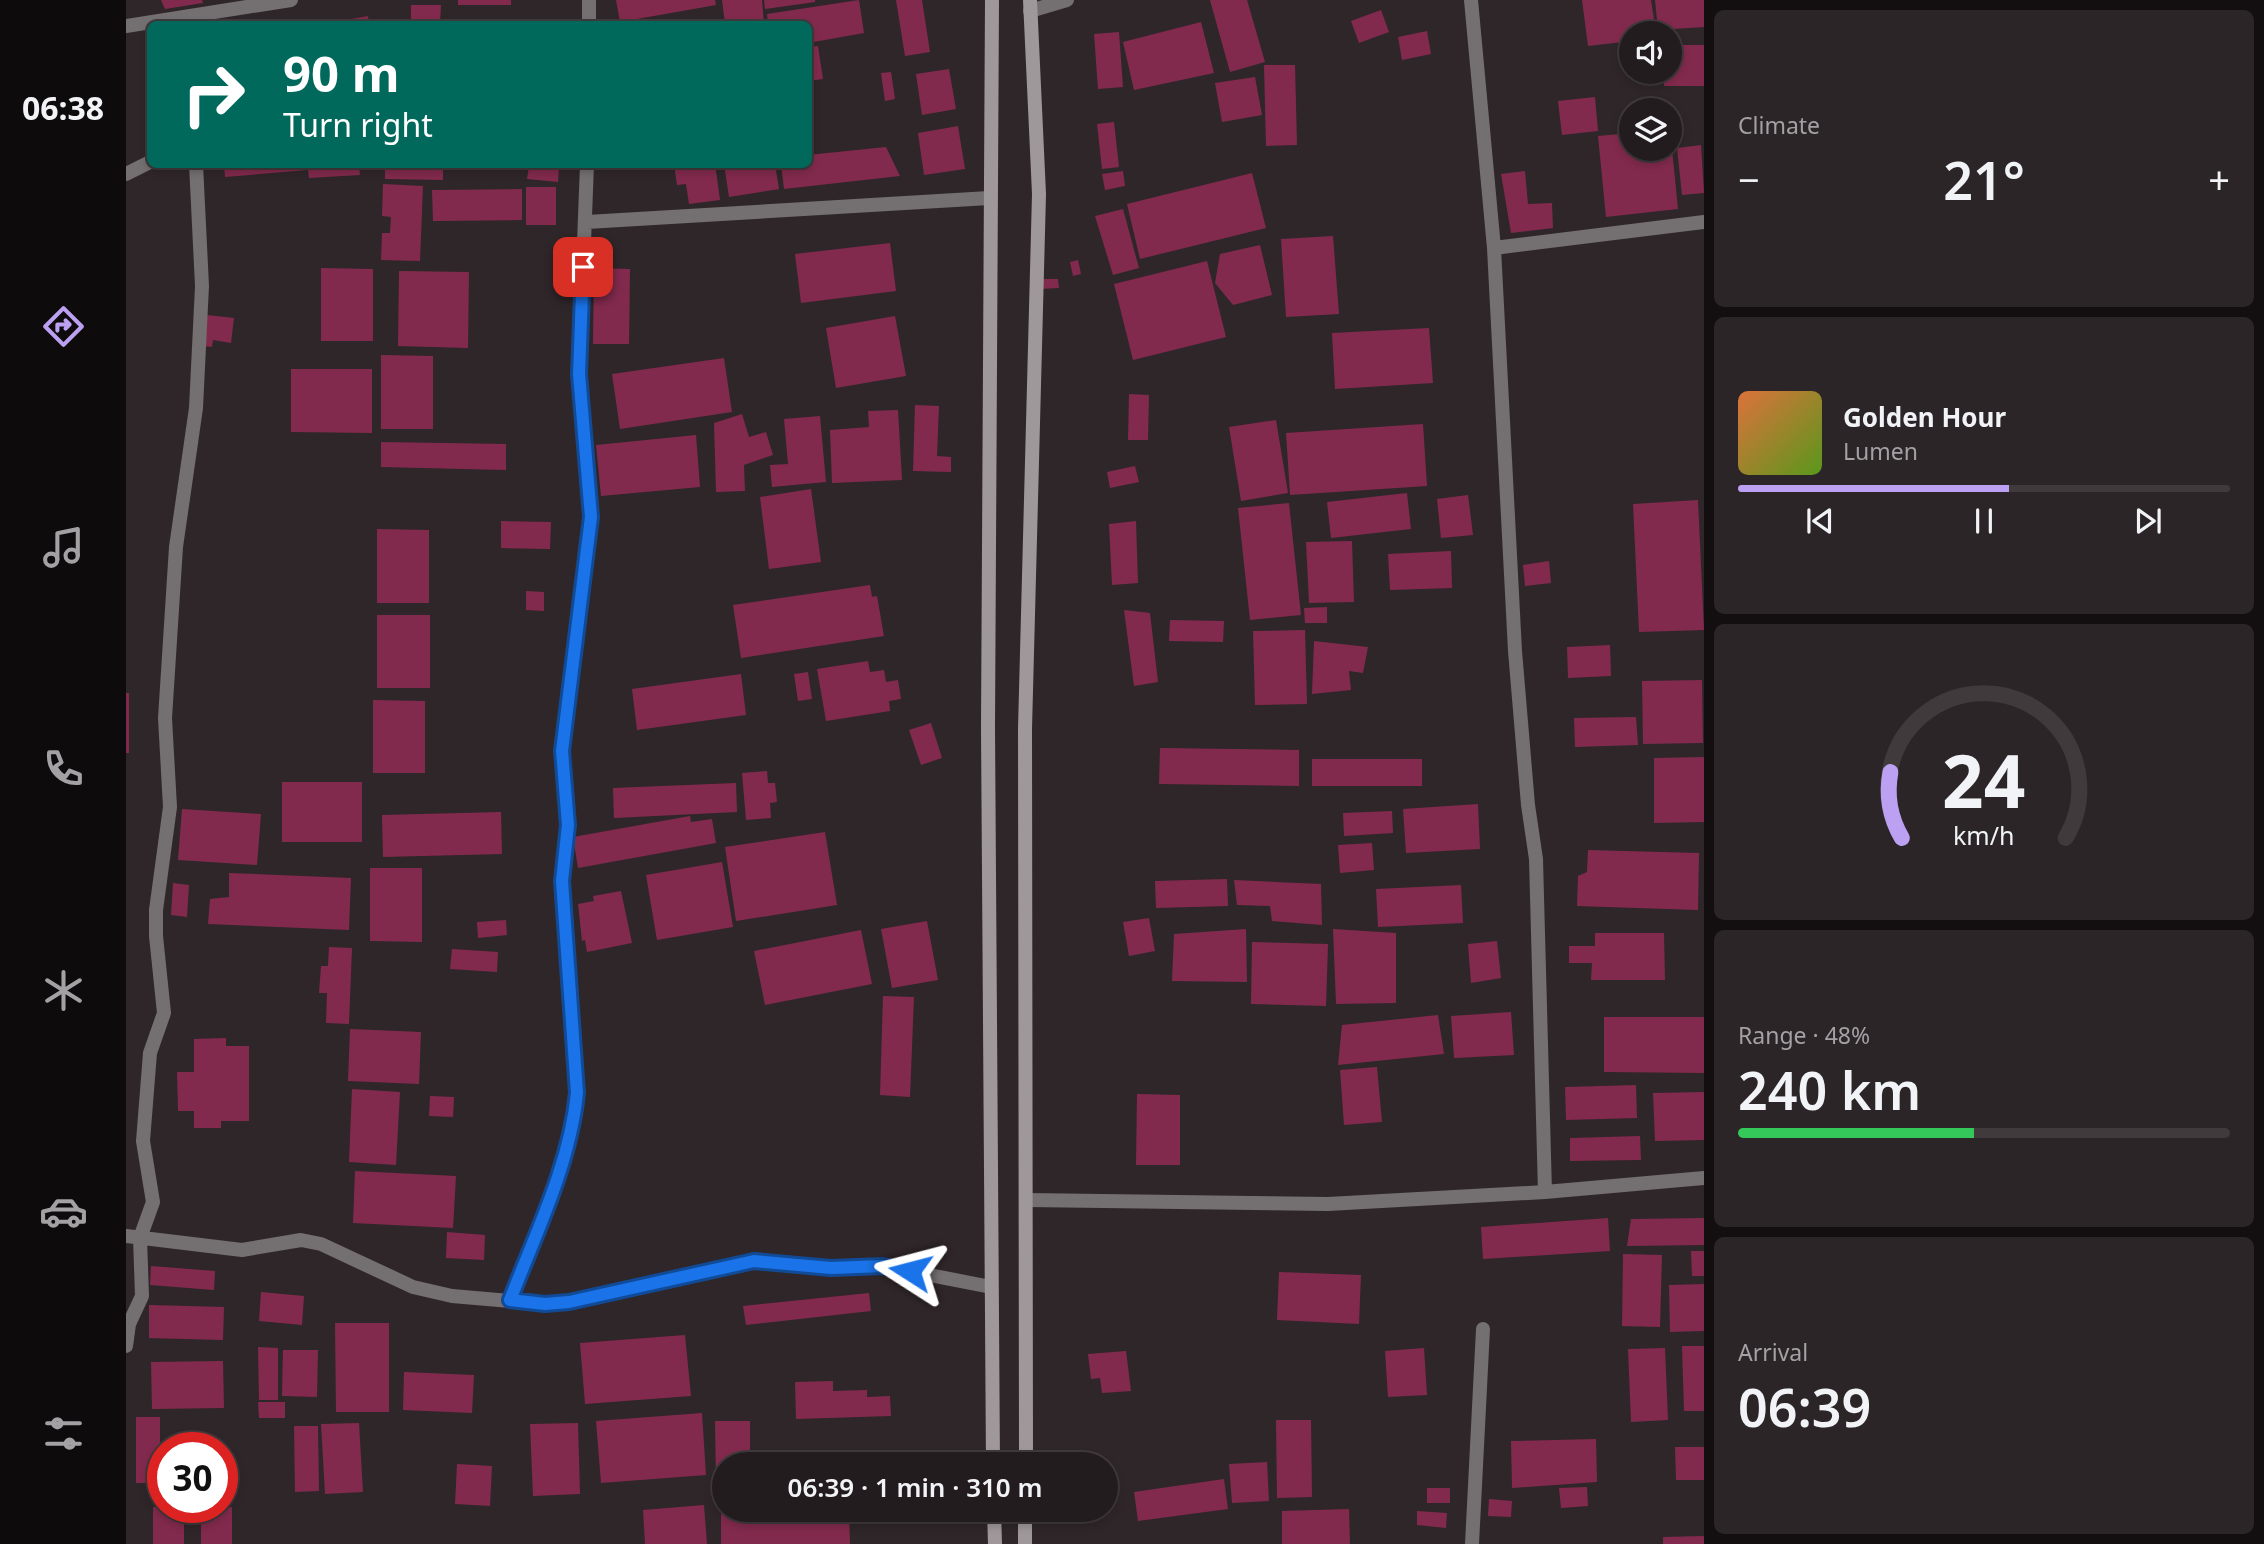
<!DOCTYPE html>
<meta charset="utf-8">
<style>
body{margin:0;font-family:"Noto Sans",sans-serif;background:#2b2528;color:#f1f3f6;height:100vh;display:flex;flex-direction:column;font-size:26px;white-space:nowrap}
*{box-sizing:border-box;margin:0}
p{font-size:23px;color:#a3a1a4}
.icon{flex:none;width:38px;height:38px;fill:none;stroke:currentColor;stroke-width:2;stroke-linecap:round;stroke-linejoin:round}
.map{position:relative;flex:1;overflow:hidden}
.details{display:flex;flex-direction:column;gap:10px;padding:10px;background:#130f11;width:560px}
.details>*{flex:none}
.hud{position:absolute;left:21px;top:21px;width:665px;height:147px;border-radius:10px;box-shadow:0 4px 10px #0003,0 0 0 2px #403a3d;background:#00695c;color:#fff;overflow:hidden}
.controls{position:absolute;left:1493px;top:21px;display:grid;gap:14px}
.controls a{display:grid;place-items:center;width:63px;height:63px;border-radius:50%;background:#231c1f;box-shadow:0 4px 10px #0003,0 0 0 2px #403a3d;font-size:35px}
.speed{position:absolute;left:21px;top:1432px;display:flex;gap:14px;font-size:35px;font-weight:700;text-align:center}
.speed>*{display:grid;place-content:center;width:91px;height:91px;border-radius:50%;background:#231c1f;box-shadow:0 4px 10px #0003,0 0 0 2px #403a3d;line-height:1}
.speed .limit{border:10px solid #d22;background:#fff;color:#111}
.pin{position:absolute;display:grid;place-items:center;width:60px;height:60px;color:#fff;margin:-30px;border-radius:14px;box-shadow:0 4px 10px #0006}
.me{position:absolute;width:77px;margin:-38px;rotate:279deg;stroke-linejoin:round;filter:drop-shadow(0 0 5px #0008)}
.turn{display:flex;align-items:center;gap:24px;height:147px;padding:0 21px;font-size:32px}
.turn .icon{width:91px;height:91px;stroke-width:2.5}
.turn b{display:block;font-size:49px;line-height:60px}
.big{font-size:52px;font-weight:600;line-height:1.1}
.details .tile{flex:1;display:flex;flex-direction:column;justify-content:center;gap:10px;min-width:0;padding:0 24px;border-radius:10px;background:#2b2528}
.details .dial{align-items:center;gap:0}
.dial svg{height:182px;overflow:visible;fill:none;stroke:#403a3d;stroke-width:7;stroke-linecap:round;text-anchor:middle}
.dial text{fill:#f1f3f6;stroke:none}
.song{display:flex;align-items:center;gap:21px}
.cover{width:84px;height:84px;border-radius:10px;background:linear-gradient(135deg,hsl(20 70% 55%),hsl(90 70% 35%))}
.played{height:7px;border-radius:4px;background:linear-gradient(90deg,#bca0f2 55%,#403a3d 55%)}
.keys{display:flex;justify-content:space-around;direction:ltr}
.heat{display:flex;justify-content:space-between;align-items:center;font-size:38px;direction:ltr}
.charge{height:10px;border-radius:5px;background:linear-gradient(90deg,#34c759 48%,#403a3d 0)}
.trip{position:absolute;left:586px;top:1452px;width:406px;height:70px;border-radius:35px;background:#231c1f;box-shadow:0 4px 10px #0003,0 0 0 2px #403a3d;font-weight:600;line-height:70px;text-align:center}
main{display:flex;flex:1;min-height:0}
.tab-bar{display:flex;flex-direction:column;width:126px;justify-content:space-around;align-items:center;background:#0e0b0c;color:#a3a1a4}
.tab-bar .icon{width:49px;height:49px}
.tab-bar .on{color:#bca0f2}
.tab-bar b{font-size:32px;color:#f1f3f6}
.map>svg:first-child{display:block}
.building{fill:#822a4d}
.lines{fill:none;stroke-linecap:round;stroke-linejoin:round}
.minor{stroke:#746f71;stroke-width:14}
.secondary{stroke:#9f989a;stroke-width:14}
.route-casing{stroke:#114b97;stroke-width:18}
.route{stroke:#1a73e8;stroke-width:12}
</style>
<main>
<nav class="tab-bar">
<b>06:38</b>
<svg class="icon on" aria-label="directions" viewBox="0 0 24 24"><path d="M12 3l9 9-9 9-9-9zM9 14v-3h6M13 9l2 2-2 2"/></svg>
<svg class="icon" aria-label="music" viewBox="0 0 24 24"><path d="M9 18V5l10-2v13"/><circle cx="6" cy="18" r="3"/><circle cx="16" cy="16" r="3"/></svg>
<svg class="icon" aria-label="phone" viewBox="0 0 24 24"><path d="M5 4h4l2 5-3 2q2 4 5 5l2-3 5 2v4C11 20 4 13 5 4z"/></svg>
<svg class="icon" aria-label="climate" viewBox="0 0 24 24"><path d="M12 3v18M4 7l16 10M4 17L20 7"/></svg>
<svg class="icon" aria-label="car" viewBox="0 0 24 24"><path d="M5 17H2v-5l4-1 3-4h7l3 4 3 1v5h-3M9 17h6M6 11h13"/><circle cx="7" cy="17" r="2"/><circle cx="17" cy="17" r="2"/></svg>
<svg class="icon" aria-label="filters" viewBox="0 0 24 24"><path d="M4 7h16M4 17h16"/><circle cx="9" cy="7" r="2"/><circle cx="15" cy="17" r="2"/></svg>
</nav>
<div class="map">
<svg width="1578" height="1544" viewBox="0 0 1578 1544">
<rect width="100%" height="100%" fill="#2f2629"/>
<path class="building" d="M 35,0 L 76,0 L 77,3 L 39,9 Z
M 332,0 L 385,0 L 385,5 L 332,5 Z
M 490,0 L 589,0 L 590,5 L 494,22 Z
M 596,0 L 636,0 L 638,24 L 599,24 Z
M 638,0 L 689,0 L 689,2 L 639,9 Z
M 733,0 L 738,33 L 682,43 L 682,24 L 642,24 L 641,14 Z
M 770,0 L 796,0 L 804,52 L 779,56 Z
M 1084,0 L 1121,0 L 1139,62 L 1104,72 Z
M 1456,0 L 1525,0 L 1530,33 L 1505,33 L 1505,41 L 1462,46 Z
M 1529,0 L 1578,0 L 1578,27 L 1532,30 Z
M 285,5 L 315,5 L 314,24 L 285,24 Z
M 1255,10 L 1263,32 L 1233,43 L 1225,21 Z
M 242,16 L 243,24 L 204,24 L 203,23 Z
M 1075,22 L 1088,73 L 1008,90 L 997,42 Z
M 1301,31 L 1305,54 L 1276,60 L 1272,37 Z
M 993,32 L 997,87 L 972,89 L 968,34 Z
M 1544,45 L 1578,45 L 1578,86 L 1538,86 L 1538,72 L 1544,72 Z
M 692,46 L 697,79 L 682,81 L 682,47 Z
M 1138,65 L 1169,65 L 1171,145 L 1140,146 Z
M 823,69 L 830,109 L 796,115 L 790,74 Z
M 765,72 L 769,99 L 759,101 L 755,73 Z
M 1129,77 L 1136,115 L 1096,122 L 1089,83 Z
M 1469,97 L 1472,131 L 1436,135 L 1432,101 Z
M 988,122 L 993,167 L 976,169 L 971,124 Z
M 832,126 L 839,169 L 798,175 L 792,133 Z
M 1505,133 L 1505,149 L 1546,149 L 1552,209 L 1480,217 L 1472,136 Z
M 1575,145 L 1578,193 L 1556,195 L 1551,148 Z
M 760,147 L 774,176 L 658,189 L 655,164 L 682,164 L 682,155 Z
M 98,164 L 233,164 L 234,175 L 183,178 L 182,170 L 99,177 Z
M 259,164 L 317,164 L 317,180 L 259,179 Z
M 548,164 L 589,164 L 594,200 L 563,204 L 560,184 L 551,185 Z
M 598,164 L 649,164 L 653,189 L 603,197 Z
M 403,166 L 433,168 L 432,182 L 401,179 Z
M 997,171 L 999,186 L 979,190 L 976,174 Z
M 1399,171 L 1402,204 L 1426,203 L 1427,228 L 1385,233 L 1375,174 Z
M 1126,173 L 1140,228 L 1014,259 L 1001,204 Z
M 257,184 L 297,186 L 294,261 L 255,260 L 256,233 L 264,233 L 265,217 L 256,216 Z
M 400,187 L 430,187 L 430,225 L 400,225 Z
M 396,189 L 396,220 L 307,221 L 306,190 Z
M 997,209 L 1013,268 L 987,275 L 969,216 Z
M 1207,236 L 1213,314 L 1160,317 L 1155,239 Z
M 764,243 L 770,291 L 675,303 L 669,254 Z
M 1134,245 L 1146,295 L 1107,305 L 1089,283 L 1094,254 Z
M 952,260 L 955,274 L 947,276 L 944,262 Z
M 1081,261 L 1100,337 L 1007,360 L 988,284 Z
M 195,268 L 247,269 L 247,341 L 195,341 Z
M 468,268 L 504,269 L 503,344 L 467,344 Z
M 273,271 L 343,272 L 342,348 L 272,346 Z
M 912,279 L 932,279 L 933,288 L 913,289 Z
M 81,315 L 108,318 L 105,343 L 87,340 L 86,347 L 77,346 Z
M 769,316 L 780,376 L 710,388 L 700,328 Z
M 1303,328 L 1307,383 L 1209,389 L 1206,333 Z
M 255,355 L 307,356 L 307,429 L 255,429 Z
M 598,358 L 606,412 L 494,429 L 486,374 Z
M 165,369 L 246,369 L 246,433 L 165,432 Z
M 1003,394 L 1023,395 L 1022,440 L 1002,440 Z
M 789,405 L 813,406 L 811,456 L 825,457 L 825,472 L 787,471 Z
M 772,410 L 776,480 L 706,483 L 704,430 L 743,427 L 742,411 Z
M 616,414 L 623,437 L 640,432 L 647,455 L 618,465 L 619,491 L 590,492 L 588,423 Z
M 694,416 L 700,482 L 646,487 L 644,465 L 662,464 L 658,419 Z
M 1150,420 L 1162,493 L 1115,501 L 1103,427 Z
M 1297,424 L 1301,486 L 1164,495 L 1160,433 Z
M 570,435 L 574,487 L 475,496 L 470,445 Z
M 255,442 L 380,444 L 380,470 L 255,467 Z
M 1009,466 L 1013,482 L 984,488 L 981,472 Z
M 685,489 L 695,562 L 643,569 L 634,497 Z
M 1281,493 L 1285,529 L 1205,538 L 1201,502 Z
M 1342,495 L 1347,535 L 1315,538 L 1311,499 Z
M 1572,500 L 1578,630 L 1513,632 L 1507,504 Z
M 1163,503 L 1175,615 L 1124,620 L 1112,508 Z
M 375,521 L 425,522 L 424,549 L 375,548 Z
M 1010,521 L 1012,583 L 986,585 L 983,524 Z
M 251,529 L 303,530 L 303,603 L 251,603 Z
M 1226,541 L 1228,602 L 1183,603 L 1180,542 Z
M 1325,551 L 1326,588 L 1264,590 L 1262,554 Z
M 1423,561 L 1425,583 L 1399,586 L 1397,565 Z
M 744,585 L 746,597 L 751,596 L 758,636 L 615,658 L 607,605 Z
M 400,591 L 418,592 L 418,611 L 400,610 Z
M 1201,607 L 1201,623 L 1179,623 L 1178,608 Z
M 998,610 L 1024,613 L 1032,682 L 1008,686 Z
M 251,615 L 304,615 L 304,688 L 251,688 Z
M 1044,620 L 1098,621 L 1097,642 L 1043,641 Z
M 1179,630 L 1181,704 L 1129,705 L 1127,631 Z
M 1188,641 L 1242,647 L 1237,673 L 1223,671 L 1225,690 L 1186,694 Z
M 1484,645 L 1485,676 L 1442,678 L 1441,647 Z
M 742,661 L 744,672 L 758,670 L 760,682 L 772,680 L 775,699 L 763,701 L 764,711 L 700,721 L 691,669 Z
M 682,672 L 686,699 L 672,701 L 668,674 Z
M 615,674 L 620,715 L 511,730 L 506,689 Z
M 1576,680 L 1577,743 L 1517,744 L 1516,681 Z
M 0,693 L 3,693 L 3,753 L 0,753 Z
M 247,700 L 299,701 L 299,773 L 247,773 Z
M 1510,717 L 1512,745 L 1449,747 L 1448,718 Z
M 805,723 L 816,758 L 795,765 L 783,730 Z
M 1034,748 L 1173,750 L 1173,786 L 1033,784 Z
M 1578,757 L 1578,822 L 1528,823 L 1528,758 Z
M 1186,759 L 1296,759 L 1296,786 L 1186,786 Z
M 641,771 L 642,783 L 649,783 L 651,802 L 644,803 L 645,818 L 620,820 L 616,773 Z
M 156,782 L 236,782 L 236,842 L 156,842 Z
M 610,783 L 611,812 L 488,818 L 487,788 Z
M 1352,804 L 1354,849 L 1280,853 L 1277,809 Z
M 56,809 L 135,814 L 131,865 L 52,860 Z
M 1266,811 L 1267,833 L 1218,836 L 1217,813 Z
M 375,812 L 376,854 L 257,857 L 256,815 Z
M 564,816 L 565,822 L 586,819 L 590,843 L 452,868 L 447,837 Z
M 699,832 L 711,905 L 610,921 L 599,847 Z
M 1246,843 L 1248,870 L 1214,873 L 1212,845 Z
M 1462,850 L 1573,853 L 1572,910 L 1451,906 L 1452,876 L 1461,872 Z
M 596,862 L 607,927 L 531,940 L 520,875 Z
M 244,868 L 296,868 L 296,942 L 244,941 Z
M 103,873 L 225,878 L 223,930 L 82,924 L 84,899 L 103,897 Z
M 1101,879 L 1102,906 L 1030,908 L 1029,881 Z
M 1108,880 L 1195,884 L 1196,925 L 1146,921 L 1144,906 L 1111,905 Z
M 47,883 L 63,885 L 61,917 L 45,915 Z
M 1335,885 L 1337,923 L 1252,927 L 1250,889 Z
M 495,891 L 506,943 L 461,952 L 459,940 L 456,941 L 452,904 L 468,901 L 467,896 Z
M 1023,918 L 1029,951 L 1003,956 L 997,922 Z
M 380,920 L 381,935 L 352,938 L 351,922 Z
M 801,921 L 812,980 L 766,988 L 755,929 Z
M 1120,929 L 1121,982 L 1046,981 L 1048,934 Z
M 1207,929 L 1270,933 L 1270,1003 L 1210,1004 Z
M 735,930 L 746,984 L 639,1005 L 628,951 Z
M 1469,933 L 1538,933 L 1539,980 L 1465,980 L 1466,963 L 1443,963 L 1443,946 L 1469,946 Z
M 1371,941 L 1375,978 L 1345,983 L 1342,944 Z
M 1126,942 L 1202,944 L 1200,1006 L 1125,1004 Z
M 203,947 L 226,948 L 223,1024 L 200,1023 L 201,993 L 193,993 L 195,966 L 202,966 Z
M 326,949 L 372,952 L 371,972 L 324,969 Z
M 757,996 L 788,997 L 784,1097 L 754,1095 Z
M 1385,1012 L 1388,1055 L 1328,1058 L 1325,1016 Z
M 1312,1015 L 1318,1054 L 1212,1065 L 1216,1025 Z
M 1478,1017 L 1578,1017 L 1578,1073 L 1478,1072 Z
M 224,1029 L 295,1032 L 293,1084 L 222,1081 Z
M 100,1038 L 100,1046 L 123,1046 L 123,1121 L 95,1121 L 95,1128 L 68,1128 L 68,1111 L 52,1111 L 51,1072 L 68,1072 L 68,1039 Z
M 1251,1067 L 1256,1122 L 1218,1125 L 1214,1070 Z
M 1510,1085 L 1511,1118 L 1440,1120 L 1439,1087 Z
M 226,1089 L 274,1092 L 270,1165 L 223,1162 Z
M 1578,1092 L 1578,1140 L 1529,1141 L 1527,1093 Z
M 1011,1094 L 1054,1095 L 1054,1165 L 1010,1165 Z
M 304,1096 L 328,1097 L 327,1117 L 303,1116 Z
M 1514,1136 L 1515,1160 L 1444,1161 L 1444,1138 Z
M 229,1171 L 330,1176 L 327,1228 L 227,1223 Z
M 1482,1218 L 1484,1251 L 1357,1259 L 1355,1227 Z
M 1578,1218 L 1578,1245 L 1501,1246 L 1505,1219 Z
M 321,1232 L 359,1235 L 358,1260 L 320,1258 Z
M 1565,1251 L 1578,1251 L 1578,1276 L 1566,1276 Z
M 1497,1254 L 1536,1255 L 1534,1327 L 1496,1326 Z
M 25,1266 L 89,1271 L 88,1290 L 24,1285 Z
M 1153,1272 L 1235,1275 L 1233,1324 L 1151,1320 Z
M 1578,1284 L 1578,1331 L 1544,1332 L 1543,1285 Z
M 135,1292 L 178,1296 L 176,1325 L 133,1321 Z
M 743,1293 L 745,1311 L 620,1325 L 617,1306 Z
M 23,1305 L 98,1307 L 97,1340 L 23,1338 Z
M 209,1323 L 263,1323 L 263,1412 L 210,1412 Z
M 559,1335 L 565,1396 L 459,1404 L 454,1343 Z
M 1556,1346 L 1578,1346 L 1578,1411 L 1558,1411 Z
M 132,1347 L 152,1348 L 152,1400 L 133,1400 Z
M 1298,1348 L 1301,1395 L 1262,1397 L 1259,1351 Z
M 1539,1348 L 1542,1420 L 1505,1422 L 1502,1349 Z
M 157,1350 L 192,1350 L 191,1397 L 156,1396 Z
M 1000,1351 L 1005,1391 L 976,1393 L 974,1378 L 965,1379 L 962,1354 Z
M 97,1361 L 98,1408 L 26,1409 L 25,1362 Z
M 278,1372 L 348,1375 L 346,1413 L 277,1410 Z
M 707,1381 L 707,1391 L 741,1390 L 741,1397 L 764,1396 L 765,1416 L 670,1419 L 669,1382 Z
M 132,1402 L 159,1402 L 159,1418 L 133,1418 Z
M 576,1413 L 580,1475 L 475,1483 L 470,1421 Z
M 10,1417 L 34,1417 L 34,1483 L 10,1483 Z
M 1150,1420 L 1185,1420 L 1186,1497 L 1151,1498 Z
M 589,1421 L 624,1421 L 624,1465 L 598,1465 L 598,1486 L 590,1486 Z
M 233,1423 L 237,1492 L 199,1494 L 195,1424 Z
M 452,1423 L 454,1494 L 407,1496 L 404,1424 Z
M 168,1426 L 192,1426 L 193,1491 L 169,1492 Z
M 1470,1439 L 1471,1482 L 1386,1488 L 1385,1441 Z
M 1549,1447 L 1578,1447 L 1578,1480 L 1550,1480 Z
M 1141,1462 L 1143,1501 L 1106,1503 L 1103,1464 Z
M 331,1464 L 366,1466 L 364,1506 L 329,1504 Z
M 1098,1479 L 1102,1509 L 1012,1521 L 1008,1492 Z
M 1461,1487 L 1462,1506 L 1435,1508 L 1433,1488 Z
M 1301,1488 L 1324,1488 L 1324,1503 L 1301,1503 Z
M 1363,1499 L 1386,1501 L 1385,1517 L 1362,1516 Z
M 578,1505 L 581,1544 L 519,1544 L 517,1510 Z
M 27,1507 L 58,1507 L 58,1544 L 27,1544 Z
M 106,1507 L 106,1544 L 75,1544 L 75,1508 Z
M 595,1507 L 598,1507 L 598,1510 L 723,1510 L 724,1544 L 595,1544 Z
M 1223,1509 L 1224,1544 L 1156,1544 L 1156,1511 Z
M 1291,1511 L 1321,1513 L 1320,1528 L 1291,1525 Z
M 1578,1536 L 1578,1544 L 1537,1544 L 1537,1537 Z"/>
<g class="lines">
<path class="minor" d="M 1345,0 L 1368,248 L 1389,651 L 1402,805 L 1410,859 L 1419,1192
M 904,11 L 941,0
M 463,24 L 463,0
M 0,26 L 165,0
M 0,174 L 24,162
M 461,222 L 863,198
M 1368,248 L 1578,222
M 901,1200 L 1202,1204 L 1419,1192 L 1578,1178
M 0,1236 L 116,1250 L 175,1240 L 195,1244 L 287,1287 L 326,1296 L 419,1304 L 443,1302 L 628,1261 L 704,1268 L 757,1266 L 865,1287
M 385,1299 C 409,1233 444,1164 451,1093 L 436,881 L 442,825 L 436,751 L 465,517 L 453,374 L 461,164
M 0,1346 L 3,1324 L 16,1296 L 14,1238 L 27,1202 L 17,1141 L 24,1053 L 38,1013 L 30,936 L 30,910 L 44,807 L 39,718 L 50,547 L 70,408 L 76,286 L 70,164
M 1346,1544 L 1357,1329"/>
<path class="secondary" d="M 866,0 L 862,728 L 867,1465
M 900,1465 L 899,729 L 913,194 L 904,0
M 868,1510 L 869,1544
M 899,1544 L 899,1510"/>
</g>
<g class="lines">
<defs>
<path id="route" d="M 457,267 L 453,374 L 465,517 L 436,751 L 442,825 L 436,881 L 451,1093 C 444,1164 410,1233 384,1300 L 419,1304 L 443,1302 L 628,1261 L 705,1268 L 757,1266 L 784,1271"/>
</defs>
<use href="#route" class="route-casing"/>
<use href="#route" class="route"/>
</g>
</svg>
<div class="controls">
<a><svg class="icon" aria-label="sound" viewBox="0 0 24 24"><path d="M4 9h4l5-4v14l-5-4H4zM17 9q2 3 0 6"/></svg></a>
<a><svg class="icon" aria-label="layers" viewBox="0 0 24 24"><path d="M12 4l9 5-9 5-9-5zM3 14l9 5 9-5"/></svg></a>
</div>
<div class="speed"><div class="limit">30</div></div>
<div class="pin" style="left:457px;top:267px;background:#d93025"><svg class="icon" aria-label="arrive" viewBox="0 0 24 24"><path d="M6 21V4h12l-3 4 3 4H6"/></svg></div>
<svg class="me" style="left:784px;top:1271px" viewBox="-20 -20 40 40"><path d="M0-17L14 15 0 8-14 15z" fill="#1a73e8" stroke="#fff" stroke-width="4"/></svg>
<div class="trip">06:39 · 1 min · 310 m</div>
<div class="hud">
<div class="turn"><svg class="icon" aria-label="right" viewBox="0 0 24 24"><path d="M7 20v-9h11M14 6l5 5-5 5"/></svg><div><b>90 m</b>Turn right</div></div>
</div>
</div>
<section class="details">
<div class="tile"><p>Climate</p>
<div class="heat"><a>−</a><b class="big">21°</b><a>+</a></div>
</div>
<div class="tile">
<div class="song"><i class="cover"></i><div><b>Golden Hour</b><p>Lumen</p></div></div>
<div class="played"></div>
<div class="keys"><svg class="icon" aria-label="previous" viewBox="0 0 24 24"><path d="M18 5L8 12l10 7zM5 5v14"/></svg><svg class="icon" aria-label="pause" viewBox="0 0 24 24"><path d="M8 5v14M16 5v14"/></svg><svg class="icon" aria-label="next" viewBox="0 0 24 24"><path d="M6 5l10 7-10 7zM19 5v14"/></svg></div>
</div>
<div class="tile dial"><svg viewBox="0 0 100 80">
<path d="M14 69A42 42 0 1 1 86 69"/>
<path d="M14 69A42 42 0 0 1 9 40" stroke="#bca0f2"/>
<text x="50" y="56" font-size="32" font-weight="700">24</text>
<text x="50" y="72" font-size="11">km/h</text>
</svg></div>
<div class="tile"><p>Range · 48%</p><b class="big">240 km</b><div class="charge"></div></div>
<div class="tile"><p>Arrival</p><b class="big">06:39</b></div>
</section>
</main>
